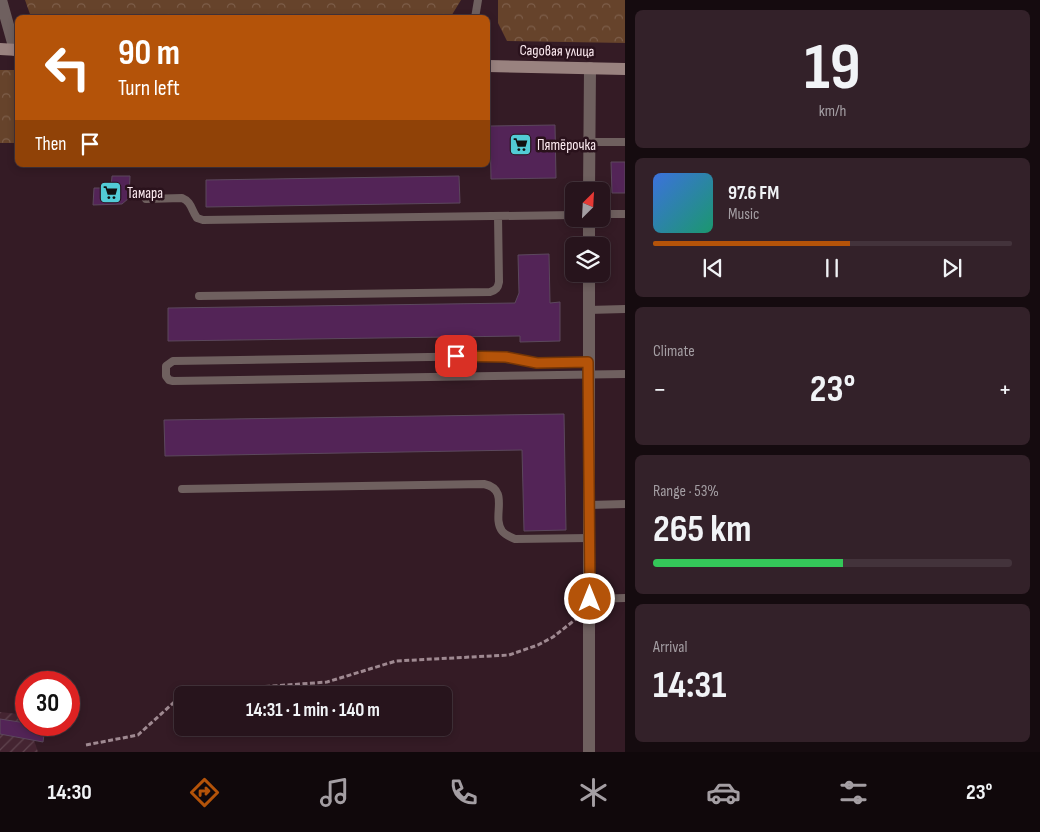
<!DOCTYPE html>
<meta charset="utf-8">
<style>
body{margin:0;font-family:"Sofia Sans Condensed",sans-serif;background:#332129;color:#f1f3f6;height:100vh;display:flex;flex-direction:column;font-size:19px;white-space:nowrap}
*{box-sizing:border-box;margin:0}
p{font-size:16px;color:#a49ea3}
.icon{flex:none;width:28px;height:28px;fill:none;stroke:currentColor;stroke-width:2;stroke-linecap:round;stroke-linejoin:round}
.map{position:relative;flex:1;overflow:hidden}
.side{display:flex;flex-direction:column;gap:10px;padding:10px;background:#150b0f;width:415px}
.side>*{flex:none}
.top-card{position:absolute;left:15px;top:15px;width:475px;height:152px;border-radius:8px;box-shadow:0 2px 8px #0003,0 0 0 1px #43333b;background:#b45309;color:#fff;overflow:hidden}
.needle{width:32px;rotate:24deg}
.fabs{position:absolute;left:565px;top:182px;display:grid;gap:10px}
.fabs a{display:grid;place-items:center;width:45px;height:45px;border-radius:8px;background:#27141c;box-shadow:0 2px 8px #0003,0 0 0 1px #43333b;font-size:25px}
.speed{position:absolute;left:15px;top:671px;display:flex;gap:10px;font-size:25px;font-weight:700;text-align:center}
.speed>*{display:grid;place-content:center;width:65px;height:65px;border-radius:50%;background:#27141c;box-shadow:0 2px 8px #0003,0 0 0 1px #43333b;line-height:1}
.speed .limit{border:8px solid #d22;background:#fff;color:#111}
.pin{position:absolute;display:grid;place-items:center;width:42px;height:42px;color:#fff;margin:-21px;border-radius:10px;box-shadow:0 2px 8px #0006}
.me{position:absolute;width:55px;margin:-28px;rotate:0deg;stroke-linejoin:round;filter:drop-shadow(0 0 4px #0008)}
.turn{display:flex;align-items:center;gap:18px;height:105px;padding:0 20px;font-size:22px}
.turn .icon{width:65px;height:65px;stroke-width:2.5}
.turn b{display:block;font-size:35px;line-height:42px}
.then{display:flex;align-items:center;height:48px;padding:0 20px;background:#0003;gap:10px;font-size:19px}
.big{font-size:38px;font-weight:700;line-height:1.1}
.side .card{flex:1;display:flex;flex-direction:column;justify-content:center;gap:8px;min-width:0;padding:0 18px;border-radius:8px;background:#332129}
.side .dial{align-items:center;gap:0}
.dial b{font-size:65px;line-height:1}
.song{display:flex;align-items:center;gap:15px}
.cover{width:60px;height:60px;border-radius:8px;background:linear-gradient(135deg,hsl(220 70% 55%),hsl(160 70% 35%))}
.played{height:5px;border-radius:2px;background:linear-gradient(90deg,#b45309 55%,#43333b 55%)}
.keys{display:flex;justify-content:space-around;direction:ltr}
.heat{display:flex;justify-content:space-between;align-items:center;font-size:28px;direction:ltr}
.charge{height:8px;border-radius:4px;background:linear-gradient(90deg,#34c759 53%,#43333b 0)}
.trip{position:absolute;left:174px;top:686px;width:278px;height:50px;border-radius:8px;background:#27141c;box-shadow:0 2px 8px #0003,0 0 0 1px #43333b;font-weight:700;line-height:50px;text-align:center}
.tab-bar{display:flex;height:80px;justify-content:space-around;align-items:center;background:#10080b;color:#a49ea3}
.tab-bar .icon{width:35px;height:35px}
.tab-bar .on{color:#b45309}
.tab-bar b{font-size:22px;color:#f1f3f6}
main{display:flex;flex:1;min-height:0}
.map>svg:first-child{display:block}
.industrial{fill:url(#industrial-furrows)}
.forest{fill:url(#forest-crowns)}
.building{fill:#532457;stroke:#5c485d}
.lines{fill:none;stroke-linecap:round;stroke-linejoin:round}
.path{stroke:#9f8991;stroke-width:3;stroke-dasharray:5 2.5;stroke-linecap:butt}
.service{stroke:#6f605f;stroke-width:8}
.minor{stroke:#6f605f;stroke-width:12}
.secondary{stroke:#99827f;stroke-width:12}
.route-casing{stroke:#753606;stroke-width:12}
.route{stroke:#b45309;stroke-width:9}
.labels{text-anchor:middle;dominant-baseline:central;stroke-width:5;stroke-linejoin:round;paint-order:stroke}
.street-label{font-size:15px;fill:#feecf2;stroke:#2a121c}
.poi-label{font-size:15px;fill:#feecf2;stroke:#2a121c;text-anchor:start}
</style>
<main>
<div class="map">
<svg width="625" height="752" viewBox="0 0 625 752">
<defs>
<pattern id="industrial-furrows" width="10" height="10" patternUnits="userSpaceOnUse" patternTransform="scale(1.25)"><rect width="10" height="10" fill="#442431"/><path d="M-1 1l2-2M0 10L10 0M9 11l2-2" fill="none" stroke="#60444f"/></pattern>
<pattern id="forest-crowns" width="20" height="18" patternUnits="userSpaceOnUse" patternTransform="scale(1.25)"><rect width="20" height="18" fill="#66432b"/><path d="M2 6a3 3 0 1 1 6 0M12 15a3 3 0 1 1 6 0" fill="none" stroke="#7d5e4a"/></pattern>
</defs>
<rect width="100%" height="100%" fill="#341b25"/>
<path class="industrial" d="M 0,712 L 26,715 L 26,725 L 29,725 L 38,752 L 0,752 Z"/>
<path class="forest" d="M 25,0 L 461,0 L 450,18 L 32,18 L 31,17 Z
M 498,0 L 625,0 L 625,43 L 507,41 L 498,23 Z
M 0,70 L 17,70 L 17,143 L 0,143 Z"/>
<path class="building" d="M 555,125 L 556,178 L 491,179 L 490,126 Z
M 611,162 L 625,162 L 625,193 L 612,193 Z
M 112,176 L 130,176 L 129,198 L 122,204 L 93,205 L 94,188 L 111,188 Z
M 459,176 L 460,203 L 206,207 L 206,180 Z
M 549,254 L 550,303 L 560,302 L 560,341 L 520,342 L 520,336 L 168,341 L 168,308 L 515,303 L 519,293 L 518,255 Z
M 564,414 L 566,530 L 524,531 L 522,450 L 165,456 L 164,420 Z
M 0,719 L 26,723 L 26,725 L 45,727 L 43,742 L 0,734 Z"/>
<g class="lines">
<path class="path" d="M 183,695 L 246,688 L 327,682 L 396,661 L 509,655 L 538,645 L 553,637 L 576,619
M 86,745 L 138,735 L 182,695"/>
<path class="service" d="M 475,18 L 478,0
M 589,142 L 625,142
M 146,199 L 182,198 C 192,202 191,210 197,218 L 203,220 L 574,215
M 601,214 L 625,214
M 199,296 L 490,292 C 496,290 498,288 499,282 L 498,216
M 588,310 L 625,309
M 588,362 L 531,363 L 506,357 L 493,356 L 173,361 L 166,366 L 166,376 L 169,380 L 173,381 L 625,374
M 182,489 L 484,484 C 511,490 491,516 502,531 C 505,535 510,537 515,539 L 589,538
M 589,505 L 625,504
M 590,599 L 625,598"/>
<path class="minor" d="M 1,0 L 15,50
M 589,191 L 590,68
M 589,246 L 589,219
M 589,274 L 589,752"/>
<path class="secondary" d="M 0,49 L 18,50
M 488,66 L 625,69"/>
</g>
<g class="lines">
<defs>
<path id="route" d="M 456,356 L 506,357 L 537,363 L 588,362 L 590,599"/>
</defs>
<use href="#route" class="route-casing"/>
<use href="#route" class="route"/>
</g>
<defs>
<symbol id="supermarket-square" viewBox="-11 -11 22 22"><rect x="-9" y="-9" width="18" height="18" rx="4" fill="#52ccd6" stroke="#2a121c"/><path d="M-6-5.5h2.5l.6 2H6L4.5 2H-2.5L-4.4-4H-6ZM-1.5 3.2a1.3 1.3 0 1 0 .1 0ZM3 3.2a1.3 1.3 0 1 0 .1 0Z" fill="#111"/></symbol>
</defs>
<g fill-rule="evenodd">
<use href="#supermarket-square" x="508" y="132" width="25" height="25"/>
<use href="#supermarket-square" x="98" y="180" width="25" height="25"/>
</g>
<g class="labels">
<g class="street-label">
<text transform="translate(557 51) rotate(1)">Садовая улица</text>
</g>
<g class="poi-label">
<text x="537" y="145">Пятёрочка</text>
<text x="127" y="193">Тамара</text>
</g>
</g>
</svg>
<div class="fabs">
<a><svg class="needle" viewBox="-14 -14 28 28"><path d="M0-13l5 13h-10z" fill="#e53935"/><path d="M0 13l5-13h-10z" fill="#a49ea3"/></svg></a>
<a><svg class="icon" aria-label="layers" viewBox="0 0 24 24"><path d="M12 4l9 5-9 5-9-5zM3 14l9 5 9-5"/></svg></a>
</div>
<div class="speed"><div class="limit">30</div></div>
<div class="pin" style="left:456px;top:356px;background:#d93025"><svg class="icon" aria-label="arrive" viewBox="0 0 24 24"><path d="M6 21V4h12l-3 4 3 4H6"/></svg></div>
<svg class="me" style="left:590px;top:599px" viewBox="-20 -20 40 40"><circle r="17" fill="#b45309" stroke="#fff" stroke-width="3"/><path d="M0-11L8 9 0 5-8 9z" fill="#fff"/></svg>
<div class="trip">14:31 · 1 min · 140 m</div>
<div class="top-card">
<div class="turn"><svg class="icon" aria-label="left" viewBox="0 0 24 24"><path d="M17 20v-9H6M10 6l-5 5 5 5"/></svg><div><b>90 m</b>Turn left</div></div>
<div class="then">Then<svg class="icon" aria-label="arrive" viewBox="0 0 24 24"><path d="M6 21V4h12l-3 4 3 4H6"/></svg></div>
</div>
</div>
<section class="side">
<div class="card dial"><b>19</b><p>km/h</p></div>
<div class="card">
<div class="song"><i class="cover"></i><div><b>97.6 FM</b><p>Music</p></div></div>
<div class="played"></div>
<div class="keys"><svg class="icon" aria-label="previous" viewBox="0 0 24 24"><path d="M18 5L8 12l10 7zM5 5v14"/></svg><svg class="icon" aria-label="pause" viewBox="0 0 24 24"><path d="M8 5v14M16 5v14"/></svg><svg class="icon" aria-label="next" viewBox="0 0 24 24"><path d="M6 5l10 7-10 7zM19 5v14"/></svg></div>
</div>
<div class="card"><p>Climate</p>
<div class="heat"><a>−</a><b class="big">23°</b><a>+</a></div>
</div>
<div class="card"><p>Range · 53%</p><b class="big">265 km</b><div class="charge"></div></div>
<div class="card"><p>Arrival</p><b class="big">14:31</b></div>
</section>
</main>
<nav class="tab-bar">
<b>14:30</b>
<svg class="icon on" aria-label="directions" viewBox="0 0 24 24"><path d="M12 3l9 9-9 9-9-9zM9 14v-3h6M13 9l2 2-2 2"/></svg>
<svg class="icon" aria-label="music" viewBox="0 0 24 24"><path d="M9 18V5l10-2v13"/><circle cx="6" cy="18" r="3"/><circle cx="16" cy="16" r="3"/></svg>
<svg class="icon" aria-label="phone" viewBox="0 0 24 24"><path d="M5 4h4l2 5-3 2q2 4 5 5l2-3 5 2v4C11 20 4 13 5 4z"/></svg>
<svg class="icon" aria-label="climate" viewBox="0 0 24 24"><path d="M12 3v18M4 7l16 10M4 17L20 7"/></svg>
<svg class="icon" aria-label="car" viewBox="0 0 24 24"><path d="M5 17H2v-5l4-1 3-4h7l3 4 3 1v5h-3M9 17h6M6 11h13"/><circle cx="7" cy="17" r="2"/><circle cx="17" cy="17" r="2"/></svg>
<svg class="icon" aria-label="filters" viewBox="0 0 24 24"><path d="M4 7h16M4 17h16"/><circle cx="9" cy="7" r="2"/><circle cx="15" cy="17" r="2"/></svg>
<b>23°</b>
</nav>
